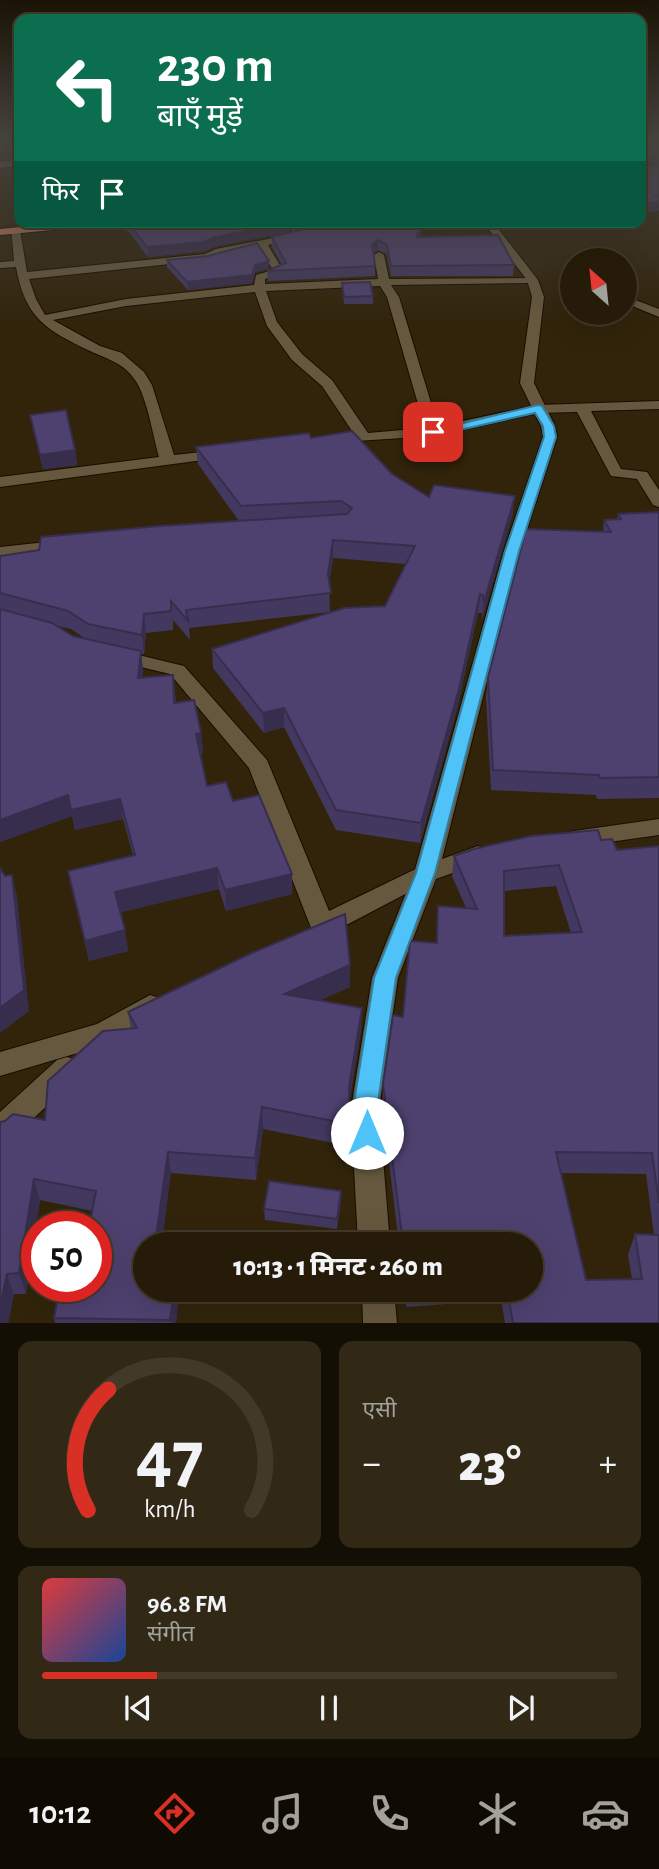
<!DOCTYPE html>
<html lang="hi">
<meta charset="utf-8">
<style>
body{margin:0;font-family:"Alegreya Sans","Noto Sans Devanagari",sans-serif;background:#312816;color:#f1f3f6;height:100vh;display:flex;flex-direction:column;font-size:26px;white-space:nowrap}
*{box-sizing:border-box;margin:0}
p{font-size:23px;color:#a3a19c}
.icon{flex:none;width:38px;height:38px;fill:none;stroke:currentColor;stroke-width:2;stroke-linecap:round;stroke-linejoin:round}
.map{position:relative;height:1323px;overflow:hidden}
.details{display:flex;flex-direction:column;gap:18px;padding:18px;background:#140f04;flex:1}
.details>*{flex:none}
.hud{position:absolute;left:14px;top:14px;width:632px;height:214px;border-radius:14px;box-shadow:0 7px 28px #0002,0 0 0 2px #423929;background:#0b6e4f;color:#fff;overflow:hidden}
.needle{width:46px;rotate:333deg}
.buttons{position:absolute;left:560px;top:248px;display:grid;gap:14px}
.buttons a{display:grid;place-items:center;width:77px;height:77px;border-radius:50%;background:#251b08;box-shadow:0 7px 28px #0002,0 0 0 2px #423929;font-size:35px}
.speed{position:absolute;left:21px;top:1211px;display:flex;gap:14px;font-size:35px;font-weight:700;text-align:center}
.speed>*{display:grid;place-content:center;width:91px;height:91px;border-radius:50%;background:#251b08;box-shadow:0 7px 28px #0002,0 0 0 2px #423929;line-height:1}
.speed .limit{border:10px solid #d22;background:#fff;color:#111}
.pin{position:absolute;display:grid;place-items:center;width:60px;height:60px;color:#fff;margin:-30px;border-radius:14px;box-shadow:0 4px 10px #0006}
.me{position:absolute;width:77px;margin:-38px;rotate:0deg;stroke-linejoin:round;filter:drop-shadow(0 0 5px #0008)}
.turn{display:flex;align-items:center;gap:24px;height:147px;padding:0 28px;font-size:32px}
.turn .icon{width:91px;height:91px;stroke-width:2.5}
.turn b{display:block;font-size:49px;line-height:60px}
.then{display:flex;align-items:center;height:66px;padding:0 28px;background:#0003;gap:14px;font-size:26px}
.big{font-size:52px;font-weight:800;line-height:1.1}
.details .card{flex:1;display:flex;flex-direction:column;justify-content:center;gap:10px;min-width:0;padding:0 24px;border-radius:14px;background:#312816}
.details .dial{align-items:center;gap:0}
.dial svg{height:182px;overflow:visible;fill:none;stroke:#423929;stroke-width:7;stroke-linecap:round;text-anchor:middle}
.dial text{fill:#f1f3f6;stroke:none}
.song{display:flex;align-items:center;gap:21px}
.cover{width:84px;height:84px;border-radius:10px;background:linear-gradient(135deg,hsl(0 70% 55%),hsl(220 70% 35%))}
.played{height:7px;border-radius:4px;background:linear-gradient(90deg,#d93025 20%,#423929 20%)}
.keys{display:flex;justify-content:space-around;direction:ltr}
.heat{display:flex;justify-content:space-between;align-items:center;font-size:38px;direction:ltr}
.details .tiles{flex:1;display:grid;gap:18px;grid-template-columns:1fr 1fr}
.card:last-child{grid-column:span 2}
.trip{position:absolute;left:133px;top:1232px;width:410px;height:70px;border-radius:35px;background:#251b08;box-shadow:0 7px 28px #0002,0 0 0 2px #423929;font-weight:800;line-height:70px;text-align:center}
.tab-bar{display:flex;height:112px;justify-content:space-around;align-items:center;background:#0f0b03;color:#a3a19c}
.tab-bar .icon{width:49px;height:49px}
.tab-bar .current{color:#d93025}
.tab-bar b{font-size:32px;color:#f1f3f6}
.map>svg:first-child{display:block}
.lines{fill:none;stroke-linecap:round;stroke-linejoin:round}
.minor-casing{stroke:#180d00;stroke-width:2}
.secondary-casing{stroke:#180d00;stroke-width:2}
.primary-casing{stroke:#180d00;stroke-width:2}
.minor{fill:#66583e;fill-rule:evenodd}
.secondary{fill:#66583e;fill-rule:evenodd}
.primary{fill:#bb785b;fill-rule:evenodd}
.wall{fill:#43385f;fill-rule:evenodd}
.shaded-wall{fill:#372e4e}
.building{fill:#4e416f;stroke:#372e4e;stroke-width:2;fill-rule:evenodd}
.route{fill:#4fc3f7;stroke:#337fa1;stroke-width:2}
</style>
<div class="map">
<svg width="659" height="1323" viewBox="0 0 659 1323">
<rect width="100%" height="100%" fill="#31240b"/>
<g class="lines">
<defs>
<path id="minor" d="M 19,160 L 19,166 L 0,168 L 0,162 Z
M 285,222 L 295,222 L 306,236 L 268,245 L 284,272 L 265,279 L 265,284 L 378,279 L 374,255 L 379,252 L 384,255 L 389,279 L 536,278 L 536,282 L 532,283 L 391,285 L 399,297 L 438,426 L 538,405 L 659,401 L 659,409 L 591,411 L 621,469 L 647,472 L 659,490 L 659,507 L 653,505 L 637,479 L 611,476 L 577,412 L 538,413 L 433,436 L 326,443 L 324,440 L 326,437 L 354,434 L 322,386 L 292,360 L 267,326 L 255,292 L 126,306 L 53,320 L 100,346 L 122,353 L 144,372 L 152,385 L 174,455 L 221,450 L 228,454 L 226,457 L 0,487 L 0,477 L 159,457 C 153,436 147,397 135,380 C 124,363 107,359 90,351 C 46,330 25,318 16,267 L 0,268 L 0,262 L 14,261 L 11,228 L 20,230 L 27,272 L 205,254 L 216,249 L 294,234 ZM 259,247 L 273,270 L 256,275 L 254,285 L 126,299 L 45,315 L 36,299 L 29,279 L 208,260 L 219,255 ZM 380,286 L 387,297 L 425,428 L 368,433 L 332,380 L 302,354 L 277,322 L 266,291 Z
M 625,296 L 659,309 L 659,317 L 625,303 Z
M 65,540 L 71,541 L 73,545 L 71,549 L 0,557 L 0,547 Z
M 118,650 L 184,666 L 267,760 L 329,911 L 426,864 L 434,867 L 438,873 L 434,879 L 331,933 L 322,936 L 313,933 L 249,768 L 170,674 L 111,660 L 108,656 L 111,652 Z
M 150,995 L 159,998 L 163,1006 L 159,1014 L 117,1040 L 102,1054 L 92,1058 L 81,1052 L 0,1076 L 0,1052 L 97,1024 Z
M 67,1057 L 77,1060 L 81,1069 L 77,1078 L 10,1140 L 0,1144 L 0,1112 L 57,1060 Z"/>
<path id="secondary" d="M 483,222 L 493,222 L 538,280 L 544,297 L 534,383 L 555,426 L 557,437 L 520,551 L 442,859 L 478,846 L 486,849 L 490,855 L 486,861 L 436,879 L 398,978 L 379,1109 L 390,1244 L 358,1244 L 351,1109 L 372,978 L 414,873 L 504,551 L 543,437 L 541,426 L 520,383 L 532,297 L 527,280 Z
M 659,819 L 659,835 L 574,847 L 566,845 L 562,839 L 566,833 L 574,831 Z
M 362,1290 L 394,1290 L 397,1323 L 363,1323 Z"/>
<path id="primary" d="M 71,222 L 110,222 L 105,225 L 0,235 L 0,229 Z"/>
</defs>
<use href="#minor" class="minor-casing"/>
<use href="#secondary" class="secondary-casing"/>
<use href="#primary" class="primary-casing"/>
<use href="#minor" class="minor"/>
<use href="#secondary" class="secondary"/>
<use href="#primary" class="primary"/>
</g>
<path class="wall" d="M 112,222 L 289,223 L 289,232 L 216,246 L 204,251 L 148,257 L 130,233 Z
M 297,222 L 425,222 L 420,237 L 514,265 L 513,276 L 391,276 L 387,254 L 378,250 L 373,254 L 375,266 L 375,276 L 268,281 L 267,271 L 282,265 L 272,247 L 272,237 L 302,229 Z
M 504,222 L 563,222 L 510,228 Z
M 167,260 L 269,268 L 255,272 L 252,283 L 188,290 L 167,267 Z
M 342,283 L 373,296 L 373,304 L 344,304 Z
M 30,415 L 75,450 L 77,465 L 43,469 L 33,429 Z
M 311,438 L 392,474 L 429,497 L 513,513 L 482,620 L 482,613 L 478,613 L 457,709 L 420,843 L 336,830 L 284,727 L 264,733 L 213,668 L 212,649 L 330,612 L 189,628 L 190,640 L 173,620 L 173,630 L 146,633 L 144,654 L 141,654 L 143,671 L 142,678 L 173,675 L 176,703 L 201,733 L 203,753 L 200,754 L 207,786 L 233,801 L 292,874 L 292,894 L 226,911 L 219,889 L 120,912 L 128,951 L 89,961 L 68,871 L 133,855 L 123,819 L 75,830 L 72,816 L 0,842 L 0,556 L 239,521 L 198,464 L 196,447 ZM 333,558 L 406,564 L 385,606 L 330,612 L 329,584 ZM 54,625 L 71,629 L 86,639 L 73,636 Z
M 659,512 L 659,798 L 597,799 L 596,795 L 491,790 L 486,697 L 488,677 L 603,532 L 604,520 L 617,519 L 618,514 Z
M 601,840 L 617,850 L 659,846 L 659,1323 L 505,1323 L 501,1300 L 406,1307 L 404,1290 L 530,1290 L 530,1244 L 399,1244 L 382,1105 L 383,1084 L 403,1017 L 436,943 L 438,906 L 466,908 L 452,876 L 454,856 ZM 556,886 L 571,933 L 504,936 L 504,891 ZM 561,1173 L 646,1174 L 654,1235 L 635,1234 L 628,1255 L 632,1279 L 586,1280 Z
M 350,965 L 350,987 L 320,1000 L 361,1030 L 349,1103 L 349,1140 L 339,1139 L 338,1144 L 263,1129 L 256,1180 L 171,1173 L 145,1290 L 179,1290 L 176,1323 L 55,1323 L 54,1318 L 96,1286 L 92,1211 L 40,1200 L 26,1294 L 14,1294 L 8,1323 L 0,1323 L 0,1122 L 45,1120 L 131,1028 L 128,1012 Z
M 341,1191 L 341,1201 L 337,1229 L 265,1220 L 264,1209 Z"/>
<path class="shaded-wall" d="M 659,156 L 659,164 L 640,166 L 640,158 Z
M 656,196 L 659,196 L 659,211 L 640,213 L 640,204 Z
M 422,222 L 425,222 L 417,247 L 417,237 Z
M 510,222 L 563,222 L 510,228 Z
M 289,223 L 289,232 L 216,246 L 204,251 L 148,257 L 147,247 L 215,237 Z
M 378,240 L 378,250 L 371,255 L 372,245 Z
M 269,261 L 269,268 L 255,272 L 252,283 L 188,290 L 187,282 Z
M 75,450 L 77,465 L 43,469 L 40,455 Z
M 515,496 L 513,513 L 482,620 L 484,602 Z
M 333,540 L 333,558 L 328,592 L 328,574 Z
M 480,594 L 478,613 L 457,709 L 420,843 L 421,823 Z
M 144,614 L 146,633 L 144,654 L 142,635 Z
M 141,651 L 143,671 L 141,698 L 138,678 Z
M 284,708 L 284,727 L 264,733 L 263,713 Z
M 201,733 L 203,753 L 198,754 L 196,734 Z
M 68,795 L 72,816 L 0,842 L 0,820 Z
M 120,799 L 123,819 L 75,830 L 71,810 Z
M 217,868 L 219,889 L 118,913 L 115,892 Z
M 292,874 L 292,894 L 226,911 L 225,890 Z
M 12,875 L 17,896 L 29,1011 L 0,1033 L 0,1008 Z
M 125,930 L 128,951 L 89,961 L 85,941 Z
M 350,965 L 350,987 L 285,1016 L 284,994 Z
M 362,1008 L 361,1030 L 348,1109 L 349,1087 Z
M 262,1107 L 263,1129 L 256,1180 L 255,1158 Z
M 339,1117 L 339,1139 L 338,1144 L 338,1122 Z
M 168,1152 L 171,1173 L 162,1244 L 155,1244 Z
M 34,1179 L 40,1200 L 26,1294 L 19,1273 Z
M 341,1191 L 341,1201 L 337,1229 L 337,1219 Z
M 7,1274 L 14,1294 L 8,1323 L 0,1323 L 0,1305 Z
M 174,1290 L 179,1290 L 176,1323 L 171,1323 Z"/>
<path class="building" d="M 640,138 L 659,138 L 659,156 L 640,158 Z
M 659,165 L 659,196 L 656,196 L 659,198 L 659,202 L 640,204 L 640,167 Z
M 127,222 L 289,222 L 289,223 L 215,237 L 204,242 L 147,247 L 129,224 Z
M 304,222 L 422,222 L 417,237 L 498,235 L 514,265 L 391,266 L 387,245 L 378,240 L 372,245 L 375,266 L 267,271 L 286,263 L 272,237 L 308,228 Z
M 257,243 L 269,261 L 255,265 L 252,275 L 187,282 L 167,260 L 208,256 Z
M 370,282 L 373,296 L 344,297 L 342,283 Z
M 66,410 L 75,450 L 40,455 L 30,415 Z
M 352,431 L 392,474 L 429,497 L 434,485 L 515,496 L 484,602 L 483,595 L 480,594 L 459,689 L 421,823 L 336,810 L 284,708 L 263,713 L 212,649 L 344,608 L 385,606 L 415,546 L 333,540 L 328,574 L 331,593 L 186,610 L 188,621 L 171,601 L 171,611 L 144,614 L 142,635 L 88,624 L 68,611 L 0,593 L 0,556 L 39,550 L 41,537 L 160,526 L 347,514 L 352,508 L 341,501 L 241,506 L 196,447 L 309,433 L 311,438 Z
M 659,512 L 659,777 L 600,778 L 599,775 L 493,770 L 488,677 L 526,529 L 611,532 L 604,520 L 621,519 L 618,514 Z
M 0,609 L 52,623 L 73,636 L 141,651 L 138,678 L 173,675 L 174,703 L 194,700 L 201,733 L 196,734 L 207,786 L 226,782 L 233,801 L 259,795 L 292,874 L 225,890 L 217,868 L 115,892 L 125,930 L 85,941 L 68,871 L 135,855 L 120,799 L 71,810 L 68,795 L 0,820 Z
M 598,830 L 601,840 L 612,839 L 617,850 L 659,846 L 659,1203 L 652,1153 L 556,1152 L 586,1280 L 642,1279 L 635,1234 L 659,1235 L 659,1323 L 513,1323 L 507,1290 L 530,1290 L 530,1244 L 403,1244 L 383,1084 L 393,1015 L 403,1017 L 410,941 L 437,943 L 438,906 L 477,909 L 454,856 L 474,849 L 531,836 ZM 559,865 L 582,932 L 504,936 L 504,871 Z
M 0,868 L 5,876 L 12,875 L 24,990 L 0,1008 Z
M 345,914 L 350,965 L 284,994 L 362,1008 L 349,1087 L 350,1118 L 339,1117 L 338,1122 L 262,1107 L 255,1158 L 168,1152 L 155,1244 L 145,1244 L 145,1290 L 174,1290 L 170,1320 L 54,1318 L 60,1286 L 96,1286 L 96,1227 L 89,1227 L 96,1191 L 34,1179 L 19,1273 L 7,1274 L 0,1305 L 0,1122 L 5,1121 L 13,1114 L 45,1120 L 48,1081 L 103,1031 L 137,1028 L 128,1012 L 254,952 Z
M 269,1181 L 341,1191 L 337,1219 L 264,1209 Z"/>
<linearGradient id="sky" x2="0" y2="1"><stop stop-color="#1b1406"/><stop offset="0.43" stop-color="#48453f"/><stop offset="1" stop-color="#48453f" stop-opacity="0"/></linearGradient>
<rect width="659" height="323" fill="url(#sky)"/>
<path class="route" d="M 538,405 L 542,406 L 554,426 L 556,437 L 519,551 L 435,873 L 396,978 L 377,1109 L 379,1133 L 375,1141 L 367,1145 L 358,1141 L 355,1133 L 353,1109 L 374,978 L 416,873 L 505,551 L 544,437 L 543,426 L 535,413 L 433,436 L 427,432 Z"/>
</svg>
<div class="buttons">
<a><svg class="needle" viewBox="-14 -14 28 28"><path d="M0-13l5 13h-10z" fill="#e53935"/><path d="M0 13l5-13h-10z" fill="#a3a19c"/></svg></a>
</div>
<div class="speed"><div class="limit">50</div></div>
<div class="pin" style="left:433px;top:432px;background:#d93025"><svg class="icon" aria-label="arrive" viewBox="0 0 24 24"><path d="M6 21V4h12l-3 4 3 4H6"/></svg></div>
<svg class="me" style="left:367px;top:1133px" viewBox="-20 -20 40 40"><circle r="19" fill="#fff"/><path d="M0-13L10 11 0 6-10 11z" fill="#4fc3f7"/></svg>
<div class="trip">10:13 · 1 मिनट · 260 m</div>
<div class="hud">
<div class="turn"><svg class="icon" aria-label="left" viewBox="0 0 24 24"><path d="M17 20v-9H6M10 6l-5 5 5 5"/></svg><div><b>230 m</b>बाएँ मुड़ें</div></div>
<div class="then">फिर<svg class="icon" aria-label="arrive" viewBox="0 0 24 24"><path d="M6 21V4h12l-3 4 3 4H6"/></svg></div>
</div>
</div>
<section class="details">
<div class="tiles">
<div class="card dial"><svg viewBox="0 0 100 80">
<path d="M14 69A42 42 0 1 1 86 69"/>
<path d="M14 69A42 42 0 0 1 23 16" stroke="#d93025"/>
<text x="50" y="56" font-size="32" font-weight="700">47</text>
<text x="50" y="72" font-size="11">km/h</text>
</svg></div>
<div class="card"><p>एसी</p>
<div class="heat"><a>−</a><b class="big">23°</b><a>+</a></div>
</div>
<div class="card">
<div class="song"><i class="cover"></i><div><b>96.8 FM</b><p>संगीत</p></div></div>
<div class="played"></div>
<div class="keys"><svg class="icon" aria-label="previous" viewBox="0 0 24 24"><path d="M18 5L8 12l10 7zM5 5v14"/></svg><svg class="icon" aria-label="pause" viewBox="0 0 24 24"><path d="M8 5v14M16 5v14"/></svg><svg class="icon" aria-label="next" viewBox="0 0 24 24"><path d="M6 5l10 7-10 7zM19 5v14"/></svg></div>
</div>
</div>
</section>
<nav class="tab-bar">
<b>10:12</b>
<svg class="icon current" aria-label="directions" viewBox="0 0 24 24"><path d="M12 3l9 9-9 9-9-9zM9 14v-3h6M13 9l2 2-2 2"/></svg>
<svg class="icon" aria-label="music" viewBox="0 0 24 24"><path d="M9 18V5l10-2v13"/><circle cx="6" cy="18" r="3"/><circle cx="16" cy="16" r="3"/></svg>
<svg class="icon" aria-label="phone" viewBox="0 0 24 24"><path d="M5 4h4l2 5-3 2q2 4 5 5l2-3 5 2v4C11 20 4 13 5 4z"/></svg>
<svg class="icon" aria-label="climate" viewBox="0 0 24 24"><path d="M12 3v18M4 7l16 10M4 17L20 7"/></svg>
<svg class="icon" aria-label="car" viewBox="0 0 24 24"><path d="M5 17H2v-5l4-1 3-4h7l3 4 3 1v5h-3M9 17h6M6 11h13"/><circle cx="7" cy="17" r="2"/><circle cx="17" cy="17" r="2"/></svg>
</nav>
